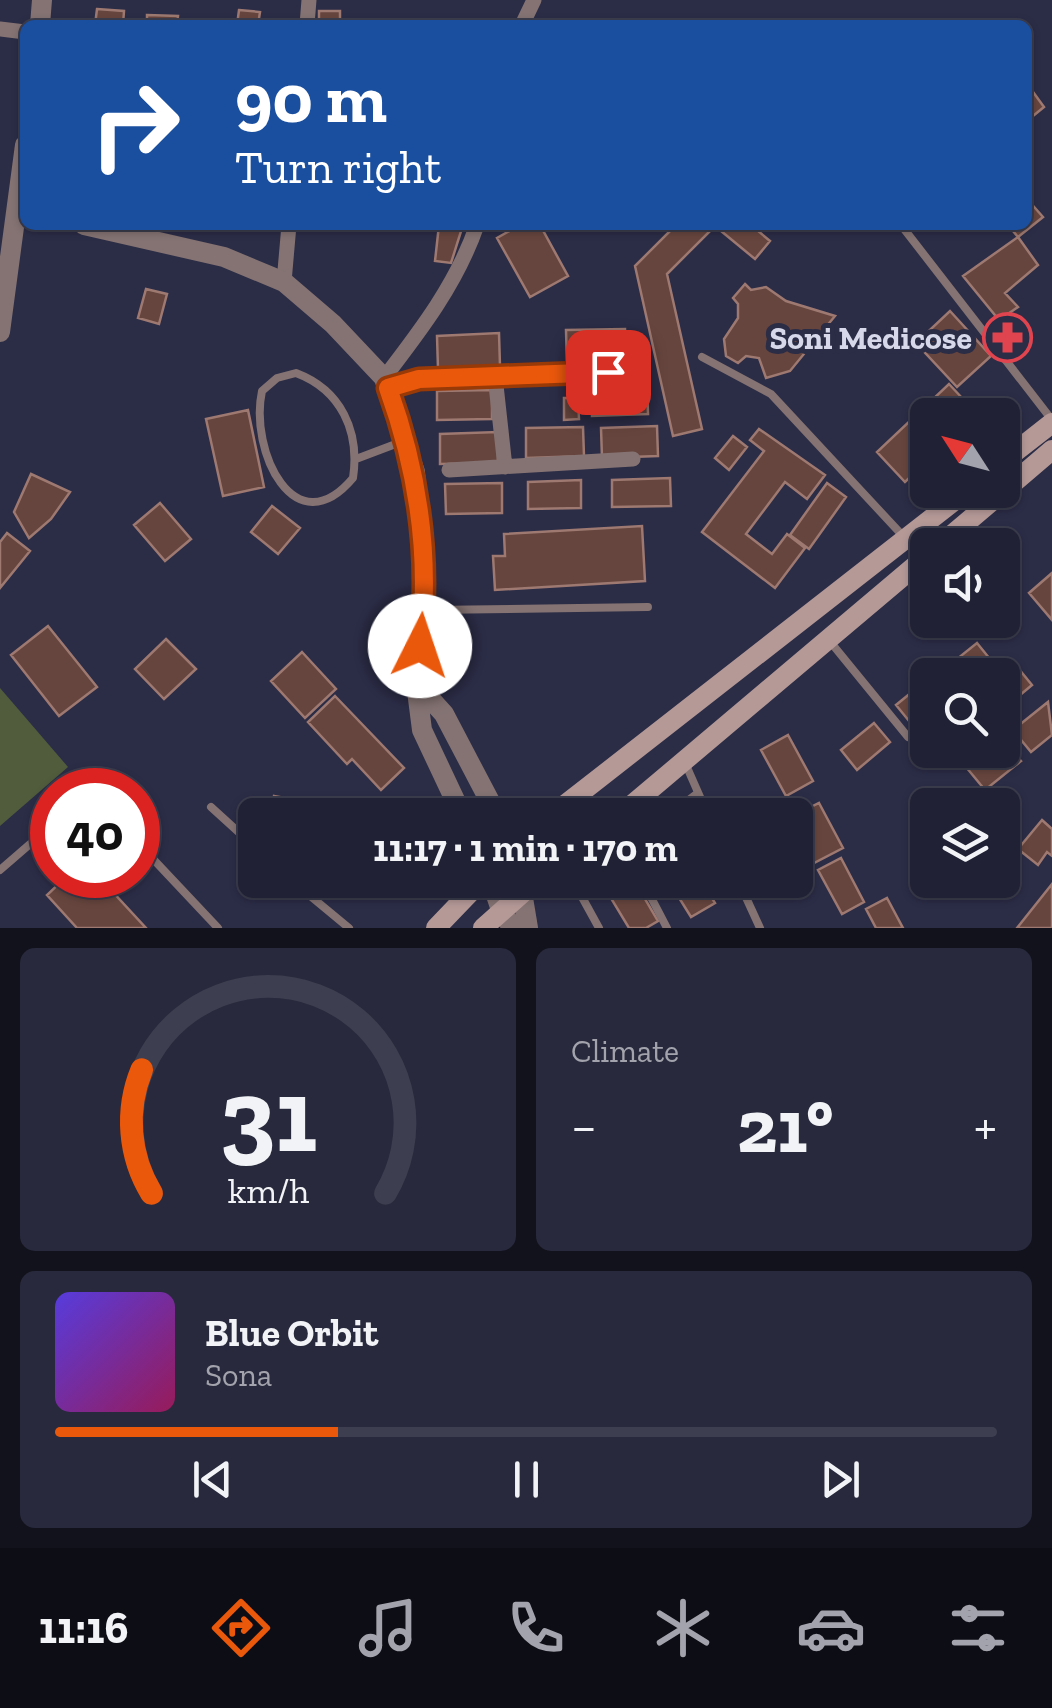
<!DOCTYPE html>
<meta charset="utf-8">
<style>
body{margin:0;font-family:"Zilla Slab",serif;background:#28293c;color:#f1f3f6;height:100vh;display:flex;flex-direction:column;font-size:38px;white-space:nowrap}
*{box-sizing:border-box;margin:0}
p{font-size:32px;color:#a2a3ac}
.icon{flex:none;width:55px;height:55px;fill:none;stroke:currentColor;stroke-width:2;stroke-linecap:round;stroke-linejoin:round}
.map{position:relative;height:928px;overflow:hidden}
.sheet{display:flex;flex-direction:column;gap:20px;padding:20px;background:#12121d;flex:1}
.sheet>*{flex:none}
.guide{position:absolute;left:20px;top:20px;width:1012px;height:210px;border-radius:15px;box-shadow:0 2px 8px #0004,0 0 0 2px #3d3e4f;background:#1a4fa0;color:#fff;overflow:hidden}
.needle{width:65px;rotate:306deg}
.controls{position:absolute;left:910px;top:398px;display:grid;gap:20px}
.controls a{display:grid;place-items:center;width:110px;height:110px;border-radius:15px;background:#202134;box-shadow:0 2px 8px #0004,0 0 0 2px #3d3e4f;font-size:50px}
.speed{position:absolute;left:30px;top:768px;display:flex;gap:20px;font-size:50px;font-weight:700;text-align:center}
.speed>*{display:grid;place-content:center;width:130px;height:130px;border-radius:50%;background:#202134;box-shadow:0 2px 8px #0004,0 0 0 2px #3d3e4f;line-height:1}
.speed .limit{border:15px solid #d22;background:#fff;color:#111}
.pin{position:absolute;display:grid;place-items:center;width:85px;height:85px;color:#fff;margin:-42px;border-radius:20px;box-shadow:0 5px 15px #0006}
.me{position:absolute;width:110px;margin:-55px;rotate:4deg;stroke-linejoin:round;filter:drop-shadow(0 0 8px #0008)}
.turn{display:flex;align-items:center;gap:35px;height:210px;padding:0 50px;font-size:45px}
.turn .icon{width:130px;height:130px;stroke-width:2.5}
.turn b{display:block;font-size:70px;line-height:85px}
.big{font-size:75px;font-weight:700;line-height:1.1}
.sheet .widget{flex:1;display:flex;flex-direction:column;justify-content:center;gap:15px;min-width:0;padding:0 35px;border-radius:15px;background:#28293c}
.sheet .dial{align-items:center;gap:0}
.dial svg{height:260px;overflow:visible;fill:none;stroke:#3d3e4f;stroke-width:7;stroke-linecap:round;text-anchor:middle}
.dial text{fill:#f1f3f6;stroke:none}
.song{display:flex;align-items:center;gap:30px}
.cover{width:120px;height:120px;border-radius:15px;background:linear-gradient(135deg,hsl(250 70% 55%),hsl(330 70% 35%))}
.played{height:10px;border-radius:5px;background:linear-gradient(90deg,#ea580c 30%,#3d3e4f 30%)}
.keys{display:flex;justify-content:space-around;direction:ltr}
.heat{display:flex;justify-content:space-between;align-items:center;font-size:55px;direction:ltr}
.sheet .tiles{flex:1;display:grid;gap:20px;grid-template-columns:1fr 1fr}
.widget:last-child{grid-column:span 2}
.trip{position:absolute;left:238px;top:798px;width:575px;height:100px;border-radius:15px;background:#202134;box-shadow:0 2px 8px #0004,0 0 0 2px #3d3e4f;font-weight:700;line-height:100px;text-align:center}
.tabs{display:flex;height:160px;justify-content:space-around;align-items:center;background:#0d0d15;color:#a2a3ac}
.tabs .icon{width:70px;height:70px}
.tabs .current{color:#ea580c}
.tabs b{font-size:45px;color:#f1f3f6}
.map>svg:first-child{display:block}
.green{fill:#505c3c}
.building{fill:#66453e;stroke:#9d7971;stroke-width:2.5}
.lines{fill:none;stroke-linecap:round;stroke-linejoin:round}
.service{stroke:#847372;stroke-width:8}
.minor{stroke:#847372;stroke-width:15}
.tertiary{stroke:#847372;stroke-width:20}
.secondary{stroke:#b49997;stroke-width:20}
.route-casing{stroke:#983908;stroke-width:25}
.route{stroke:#ea580c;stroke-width:18}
.labels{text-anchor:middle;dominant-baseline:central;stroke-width:10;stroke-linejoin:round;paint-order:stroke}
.poi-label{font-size:32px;font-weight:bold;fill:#d7d9ea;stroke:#2b2c46;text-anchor:end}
</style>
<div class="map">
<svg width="1052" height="928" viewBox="0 0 1052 928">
<rect width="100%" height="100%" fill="#2b2c46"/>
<path class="green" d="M 0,688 L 68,767 L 0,826 Z"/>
<path class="building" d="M 97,9 L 124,11 L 123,25 L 95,25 Z
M 239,10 L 260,12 L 258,25 L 237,25 Z
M 319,11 L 340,11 L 340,25 L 319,25 Z
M 147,15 L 178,16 L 177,25 L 147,25 Z
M 1028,85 L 1044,107 L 1028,120 Z
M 1028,200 L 1043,217 L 1018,237 L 1008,225 L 1028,225 Z
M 439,225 L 463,225 L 451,263 L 435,261 Z
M 520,225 L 540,225 L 568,276 L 530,297 L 497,238 Z
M 676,225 L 751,225 L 770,241 L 755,259 L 715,226 L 667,274 L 702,429 L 673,436 L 635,266 Z
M 1018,237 L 1038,265 L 1005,293 L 1018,307 L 999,320 L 963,276 Z
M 745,284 L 751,290 L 766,287 L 786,301 L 835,316 L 790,371 L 766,378 L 759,358 L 746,356 L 738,363 L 726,356 L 724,339 L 738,318 L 738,304 L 733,298 Z
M 146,289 L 167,294 L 159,324 L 138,318 Z
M 950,311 L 991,356 L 957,387 L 916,343 Z
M 625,329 L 626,364 L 567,365 L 566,330 Z
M 499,333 L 500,366 L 438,369 L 437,336 Z
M 647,383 L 648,414 L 592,416 L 592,385 Z
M 949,384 L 977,414 L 928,415 L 928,460 L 905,482 L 877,452 Z
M 492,390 L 492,419 L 437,420 L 437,391 Z
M 564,398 L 578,398 L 579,419 L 564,420 Z
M 248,410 L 264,487 L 223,496 L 206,419 Z
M 657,426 L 658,456 L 602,458 L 601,428 Z
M 583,427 L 584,456 L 526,458 L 526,428 Z
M 759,429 L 825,475 L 807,499 L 785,482 L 746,534 L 772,554 L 787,534 L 805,548 L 775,588 L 702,532 L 764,451 L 750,440 Z
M 498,432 L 498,463 L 440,464 L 440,434 Z
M 733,436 L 747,447 L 729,470 L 715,458 Z
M 31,474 L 70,492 L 51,519 L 29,538 L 14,512 Z
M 670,478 L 671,506 L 612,507 L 612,480 Z
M 581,480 L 581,508 L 528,509 L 528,482 Z
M 502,483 L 502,513 L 446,514 L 445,484 Z
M 827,483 L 846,497 L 809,549 L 790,535 Z
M 160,503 L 191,539 L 165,561 L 134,525 Z
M 272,506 L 300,528 L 278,554 L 251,532 Z
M 642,526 L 645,581 L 495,590 L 493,556 L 505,556 L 504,534 Z
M 7,533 L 30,551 L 0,588 L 0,542 Z
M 1052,573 L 1052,620 L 1029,593 Z
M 48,626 L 97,687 L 59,716 L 11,655 Z
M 166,639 L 196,669 L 164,699 L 135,669 Z
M 977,643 L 994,664 L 981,675 L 946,675 L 942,671 Z
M 302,652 L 336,689 L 305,718 L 271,681 Z
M 1014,663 L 1032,685 L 1002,710 L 1000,675 Z
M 928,679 L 928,716 L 914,727 L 896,705 Z
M 335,696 L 404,768 L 381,790 L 352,759 L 347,764 L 308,722 Z
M 1048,702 L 1052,735 L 1031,752 L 1013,730 Z
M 874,723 L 890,742 L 857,770 L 841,750 Z
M 788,735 L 813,781 L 786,796 L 761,750 Z
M 1002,738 L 1021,761 L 985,790 L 966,767 L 986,750 L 1002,750 Z
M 274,796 L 335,807 L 334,815 L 271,815 Z
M 819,803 L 843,848 L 812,864 L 795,833 L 795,815 Z
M 1042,820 L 1052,829 L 1052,856 L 1047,852 L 1038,865 L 1018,849 Z
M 841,858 L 864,902 L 842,914 L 818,870 Z
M 68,875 L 97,875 L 146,928 L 77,928 L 47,895 Z
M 622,880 L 634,880 L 658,921 L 646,928 L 629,928 L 606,890 Z
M 668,880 L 701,880 L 715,903 L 691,917 Z
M 1052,884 L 1052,928 L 1017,928 Z
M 887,898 L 903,928 L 876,928 L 866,909 Z"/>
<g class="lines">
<path class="service" d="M 901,225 L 1052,420
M 702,357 L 771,394 L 903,536
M 296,373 C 341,390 360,431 353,478 C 295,547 249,451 262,391 L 277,378 Z
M 356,459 L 401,442
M 429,610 L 648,607
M 828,639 L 908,737
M 686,765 L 708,815
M 211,807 L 255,847
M 669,815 L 698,793
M 138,843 L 218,928
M 0,870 L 52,825
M 291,880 L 349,928
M 586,880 L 577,888 L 599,928
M 642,880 L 667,928
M 738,880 L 760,928"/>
<path class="minor" d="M 307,25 L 309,0
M 522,25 L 534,0
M 0,29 L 25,32
M 284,282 L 289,225
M 495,376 L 505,467
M 384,378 C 421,330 457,283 477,225
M 388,389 L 419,379 L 608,372
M 449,470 L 633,459"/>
<path class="tertiary" d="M 40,25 L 42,0
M 84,225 L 224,257 L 284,282 L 333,324 L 384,378 L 415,472 L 418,503 L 425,610 L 416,683 L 422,730 L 462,815
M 0,332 L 25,145
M 416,683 L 444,714 L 497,815
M 491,880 L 502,913 L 513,928
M 520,880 L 528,928"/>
<path class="secondary" d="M 1002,462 L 1052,423
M 940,545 L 1052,450
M 552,815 L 968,490
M 620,815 L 928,555
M 436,928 L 482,880
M 483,928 L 537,880"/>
</g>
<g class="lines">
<defs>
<path id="route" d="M 420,646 C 431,559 418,471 388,388 L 419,379 L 608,372"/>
</defs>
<use href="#route" class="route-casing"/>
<use href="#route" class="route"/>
</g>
<defs>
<symbol id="pharmacy-ring" viewBox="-11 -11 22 22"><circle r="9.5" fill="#2b2c46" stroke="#e0444e" stroke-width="1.5"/><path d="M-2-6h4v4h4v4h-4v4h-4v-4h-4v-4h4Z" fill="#e0444e"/></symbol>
</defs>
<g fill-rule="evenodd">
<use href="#pharmacy-ring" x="980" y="310" width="55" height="55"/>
</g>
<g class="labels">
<g class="poi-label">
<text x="972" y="338">Soni Medicose</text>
</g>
</g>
</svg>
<div class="controls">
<a><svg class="needle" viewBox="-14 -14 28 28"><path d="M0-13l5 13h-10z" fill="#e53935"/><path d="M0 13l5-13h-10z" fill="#a2a3ac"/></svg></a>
<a><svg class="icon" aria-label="sound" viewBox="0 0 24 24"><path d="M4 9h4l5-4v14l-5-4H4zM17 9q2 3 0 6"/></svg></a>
<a><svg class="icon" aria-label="search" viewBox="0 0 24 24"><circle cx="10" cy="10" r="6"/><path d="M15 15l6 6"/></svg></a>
<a><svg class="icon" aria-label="layers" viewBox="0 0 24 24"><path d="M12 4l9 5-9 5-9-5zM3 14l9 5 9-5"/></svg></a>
</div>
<div class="speed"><div class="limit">40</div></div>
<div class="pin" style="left:608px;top:372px;background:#d93025"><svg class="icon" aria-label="arrive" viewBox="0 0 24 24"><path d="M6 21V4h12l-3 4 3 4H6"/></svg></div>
<svg class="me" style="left:420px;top:646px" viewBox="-20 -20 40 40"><circle r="19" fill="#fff"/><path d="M0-13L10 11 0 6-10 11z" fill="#ea580c"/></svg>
<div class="trip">11:17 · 1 min · 170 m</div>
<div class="guide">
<div class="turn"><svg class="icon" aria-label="right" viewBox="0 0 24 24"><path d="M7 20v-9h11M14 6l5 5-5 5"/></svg><div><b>90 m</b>Turn right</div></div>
</div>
</div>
<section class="sheet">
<div class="tiles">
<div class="widget dial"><svg viewBox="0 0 100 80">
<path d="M14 69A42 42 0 1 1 86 69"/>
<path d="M14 69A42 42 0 0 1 11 31" stroke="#ea580c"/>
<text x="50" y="56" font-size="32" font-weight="700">31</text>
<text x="50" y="72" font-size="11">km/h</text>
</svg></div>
<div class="widget"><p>Climate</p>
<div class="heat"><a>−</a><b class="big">21°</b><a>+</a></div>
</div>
<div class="widget">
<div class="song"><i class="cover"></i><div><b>Blue Orbit</b><p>Sona</p></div></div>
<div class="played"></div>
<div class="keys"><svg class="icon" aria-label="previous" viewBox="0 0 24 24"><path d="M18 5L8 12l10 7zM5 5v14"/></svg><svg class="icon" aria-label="pause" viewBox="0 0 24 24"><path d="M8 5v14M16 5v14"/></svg><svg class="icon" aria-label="next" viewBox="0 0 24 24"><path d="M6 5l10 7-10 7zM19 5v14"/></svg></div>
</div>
</div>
</section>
<nav class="tabs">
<b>11:16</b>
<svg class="icon current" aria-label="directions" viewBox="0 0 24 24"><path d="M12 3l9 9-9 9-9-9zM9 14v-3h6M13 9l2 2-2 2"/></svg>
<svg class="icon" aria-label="music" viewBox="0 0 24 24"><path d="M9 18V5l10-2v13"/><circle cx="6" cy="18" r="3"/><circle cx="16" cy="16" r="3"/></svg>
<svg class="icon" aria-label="phone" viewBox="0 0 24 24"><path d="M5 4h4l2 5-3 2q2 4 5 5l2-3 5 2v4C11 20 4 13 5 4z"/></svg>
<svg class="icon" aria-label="climate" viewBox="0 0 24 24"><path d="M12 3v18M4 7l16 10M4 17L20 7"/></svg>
<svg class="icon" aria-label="car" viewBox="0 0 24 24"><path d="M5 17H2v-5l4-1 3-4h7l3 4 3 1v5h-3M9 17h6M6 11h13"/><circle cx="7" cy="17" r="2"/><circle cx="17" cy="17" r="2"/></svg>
<svg class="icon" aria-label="filters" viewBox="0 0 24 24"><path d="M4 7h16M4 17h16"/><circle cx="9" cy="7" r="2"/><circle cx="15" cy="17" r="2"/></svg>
</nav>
